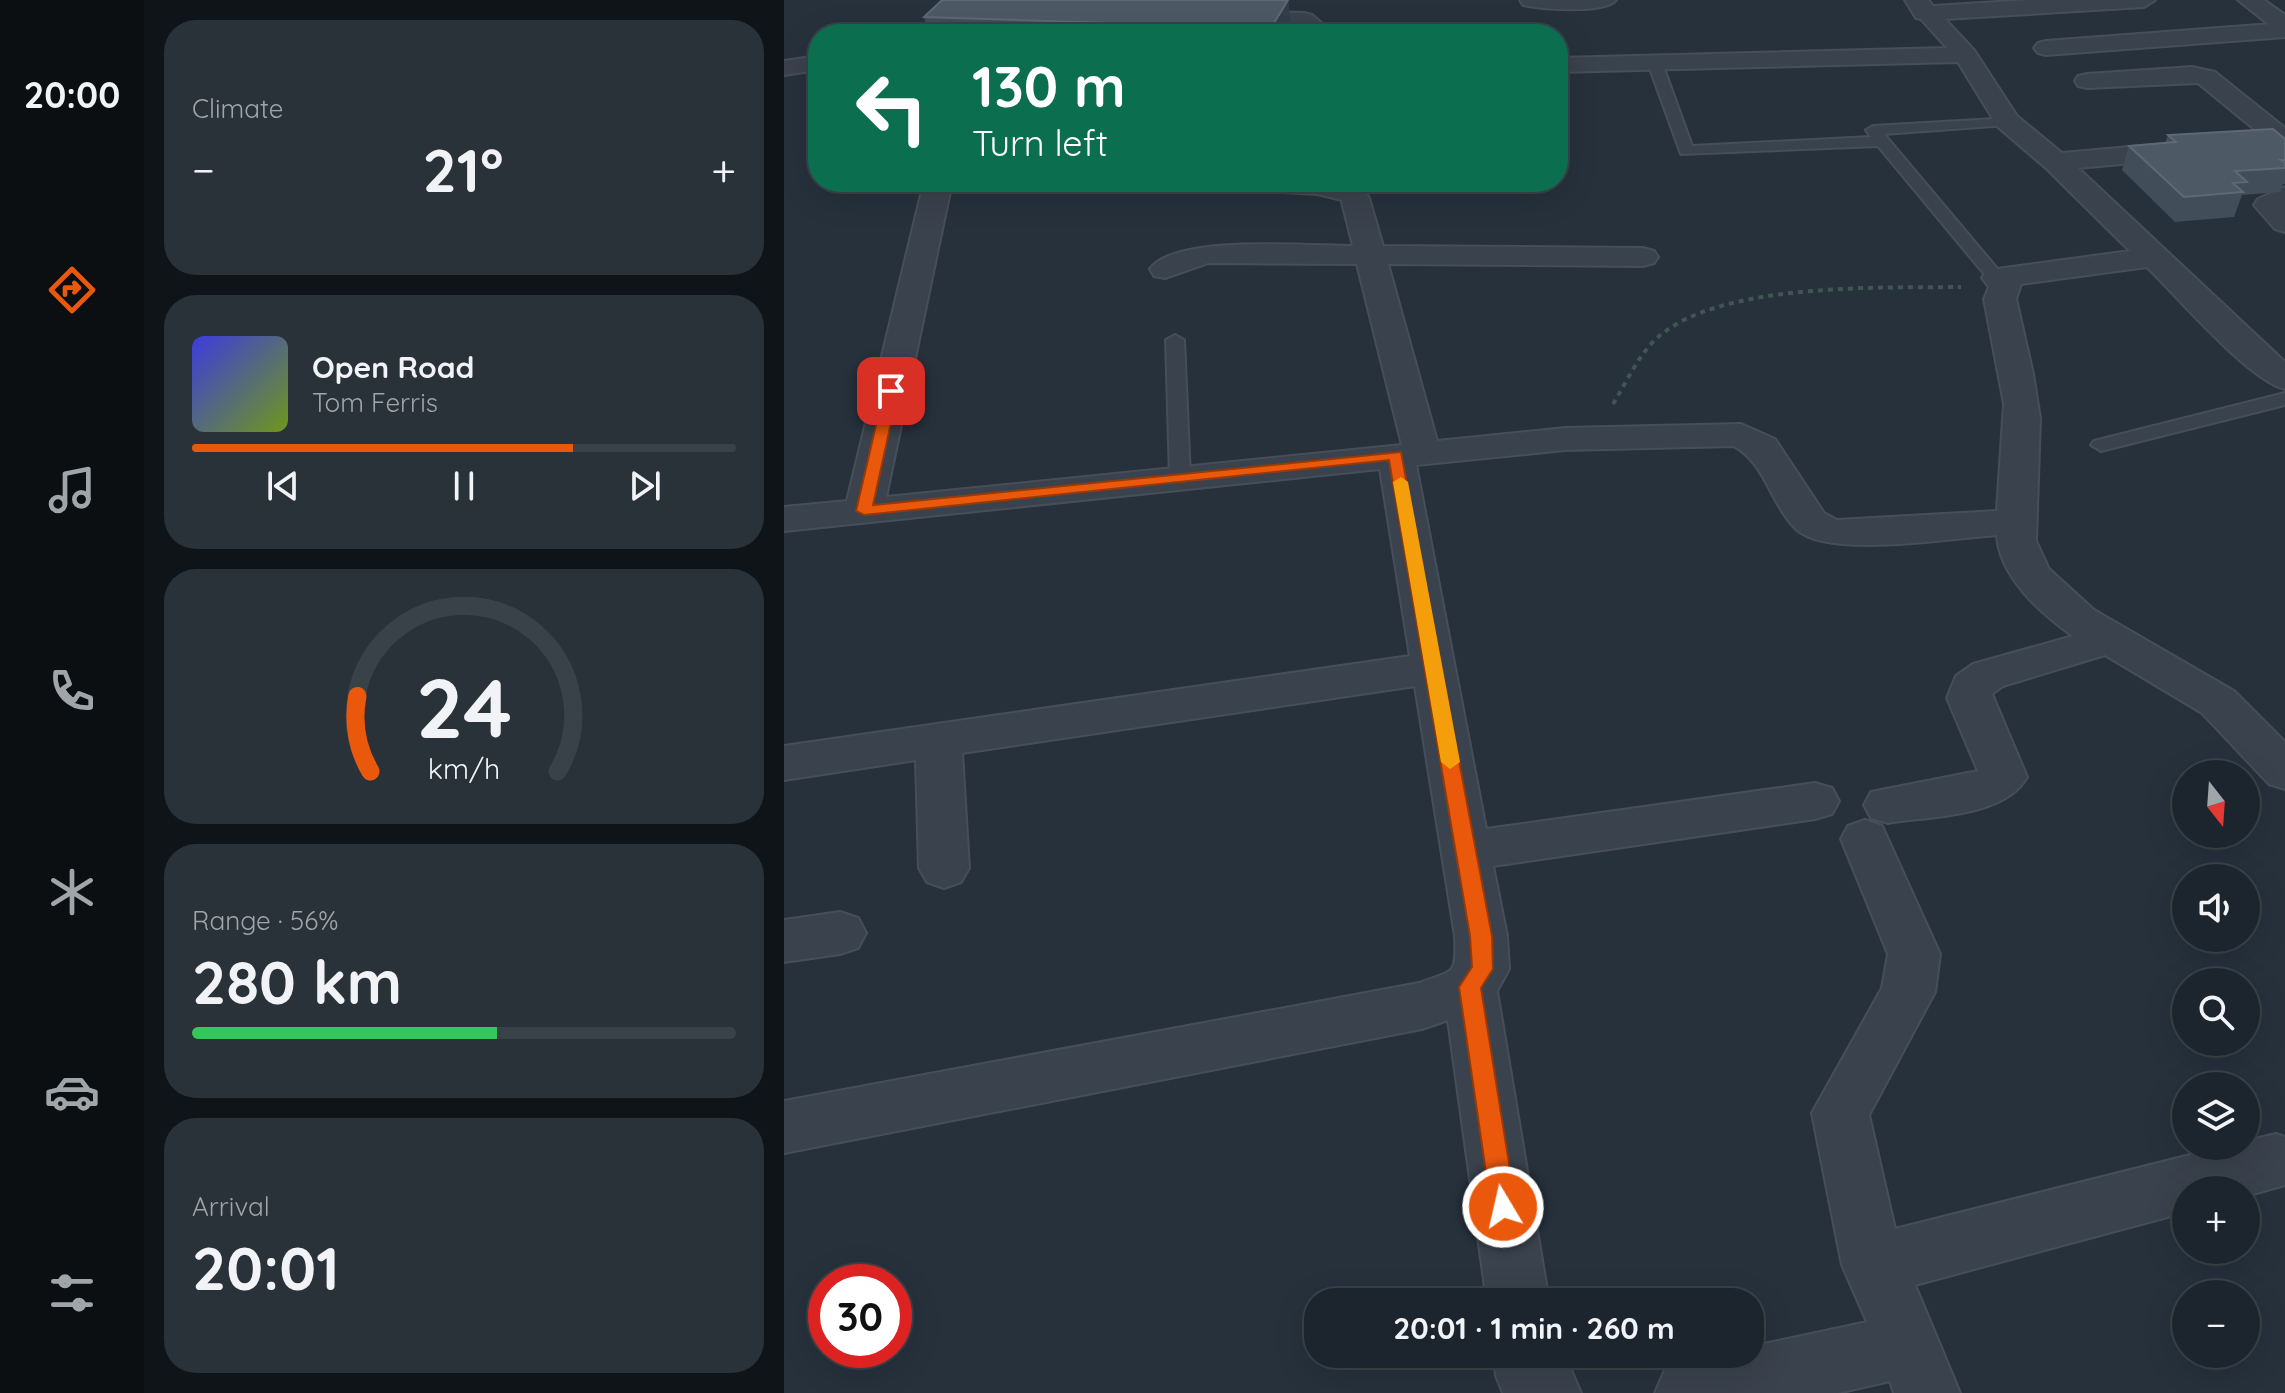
<!DOCTYPE html>
<meta charset="utf-8">
<style>
body{margin:0;font-family:Quicksand,sans-serif;background:#293139;color:#f1f3f6;height:100vh;display:flex;flex-direction:column;font-size:30px;white-space:nowrap}
*{box-sizing:border-box;margin:0}
p{font-size:26px;color:#a0a5aa}
.icon{flex:none;width:44px;height:44px;fill:none;stroke:currentColor;stroke-width:2;stroke-linecap:round;stroke-linejoin:round}
.map{position:relative;flex:1;overflow:hidden}
.panel{display:flex;flex-direction:column;gap:20px;padding:20px;background:#0f1419;width:640px}
.panel>*{flex:none}
.hud{position:absolute;left:24px;top:24px;width:760px;height:168px;border-radius:32px;box-shadow:0 8px 32px #0002,0 0 0 2px #3a4249;background:#0b6e4f;color:#fff;overflow:hidden}
.needle{width:52px;rotate:163deg}
.tools{position:absolute;left:1388px;top:760px;display:grid;gap:16px}
.tools a{display:grid;place-items:center;width:88px;height:88px;border-radius:50%;background:#1c252d;box-shadow:0 8px 32px #0002,0 0 0 2px #3a4249;font-size:40px}
.speed{position:absolute;left:24px;top:1264px;display:flex;gap:16px;font-size:40px;font-weight:700;text-align:center}
.speed>*{display:grid;place-content:center;width:104px;height:104px;border-radius:50%;background:#1c252d;box-shadow:0 8px 32px #0002,0 0 0 2px #3a4249;line-height:1}
.speed .limit{border:12px solid #d22;background:#fff;color:#111}
.pin{position:absolute;display:grid;place-items:center;width:68px;height:68px;color:#fff;margin:-34px;border-radius:16px;box-shadow:0 4px 12px #0006}
.me{position:absolute;width:88px;margin:-44px;rotate:351deg;stroke-linejoin:round;filter:drop-shadow(0 0 6px #0008)}
.turn{display:flex;align-items:center;gap:28px;height:168px;padding:0 32px;font-size:36px}
.turn .icon{width:104px;height:104px;stroke-width:2.5}
.turn b{display:block;font-size:56px;line-height:68px}
.big{font-size:60px;font-weight:700;line-height:1.1}
.panel .widget{flex:1;display:flex;flex-direction:column;justify-content:center;gap:12px;min-width:0;padding:0 28px;border-radius:32px;background:#293139}
.panel .dial{align-items:center;gap:0}
.dial svg{height:208px;overflow:visible;fill:none;stroke:#3a4249;stroke-width:7;stroke-linecap:round;text-anchor:middle}
.dial text{fill:#f1f3f6;stroke:none}
.song{display:flex;align-items:center;gap:24px}
.cover{width:96px;height:96px;border-radius:12px;background:linear-gradient(135deg,hsl(240 70% 55%),hsl(80 70% 35%))}
.played{height:8px;border-radius:4px;background:linear-gradient(90deg,#ea580c 70%,#3a4249 70%)}
.keys{display:flex;justify-content:space-around;direction:ltr}
.heat{display:flex;justify-content:space-between;align-items:center;font-size:44px;direction:ltr}
.charge{height:12px;border-radius:6px;background:linear-gradient(90deg,#34c759 56%,#3a4249 0)}
.trip{position:absolute;left:520px;top:1288px;width:460px;height:80px;border-radius:32px;background:#1c252d;box-shadow:0 8px 32px #0002,0 0 0 2px #3a4249;font-weight:700;line-height:80px;text-align:center}
main{display:flex;flex:1;min-height:0}
.menu{display:flex;flex-direction:column;width:144px;justify-content:space-around;align-items:center;background:#0b0f12;color:#a0a5aa}
.menu .icon{width:56px;height:56px}
.menu .on{color:#ea580c}
.menu b{font-size:36px;color:#f1f3f6}
.map>svg:first-child{display:block}
.lines{fill:none;stroke-linecap:round;stroke-linejoin:round}
.service-casing{stroke:#464e59;stroke-width:4}
.minor-casing{stroke:#464e59;stroke-width:4}
.tertiary-casing{stroke:#464e59;stroke-width:4}
.path{stroke:#415555;stroke-width:4;stroke-dasharray:5 5;stroke-linecap:butt}
.service{fill:#3a424d;fill-rule:evenodd}
.minor{fill:#3a424d;fill-rule:evenodd}
.tertiary{fill:#3a424d;fill-rule:evenodd}
.wall{fill:#424d5a}
.shaded-wall{fill:#313d49}
.building{fill:#4e5966;stroke:#5e6975;stroke-width:2}
.route{fill:#ea580c;stroke:#983908;stroke-width:2}
.slow{fill:#f59e0b}
</style>
<main>
<nav class="menu">
<b>20:00</b>
<svg class="icon on" aria-label="directions" viewBox="0 0 24 24"><path d="M12 3l9 9-9 9-9-9zM9 14v-3h6M13 9l2 2-2 2"/></svg>
<svg class="icon" aria-label="music" viewBox="0 0 24 24"><path d="M9 18V5l10-2v13"/><circle cx="6" cy="18" r="3"/><circle cx="16" cy="16" r="3"/></svg>
<svg class="icon" aria-label="phone" viewBox="0 0 24 24"><path d="M5 4h4l2 5-3 2q2 4 5 5l2-3 5 2v4C11 20 4 13 5 4z"/></svg>
<svg class="icon" aria-label="climate" viewBox="0 0 24 24"><path d="M12 3v18M4 7l16 10M4 17L20 7"/></svg>
<svg class="icon" aria-label="car" viewBox="0 0 24 24"><path d="M5 17H2v-5l4-1 3-4h7l3 4 3 1v5h-3M9 17h6M6 11h13"/><circle cx="7" cy="17" r="2"/><circle cx="17" cy="17" r="2"/></svg>
<svg class="icon" aria-label="filters" viewBox="0 0 24 24"><path d="M4 7h16M4 17h16"/><circle cx="9" cy="7" r="2"/><circle cx="15" cy="17" r="2"/></svg>
</nav>
<section class="panel">
<div class="widget"><p>Climate</p>
<div class="heat"><a>−</a><b class="big">21°</b><a>+</a></div>
</div>
<div class="widget">
<div class="song"><i class="cover"></i><div><b>Open Road</b><p>Tom Ferris</p></div></div>
<div class="played"></div>
<div class="keys"><svg class="icon" aria-label="previous" viewBox="0 0 24 24"><path d="M18 5L8 12l10 7zM5 5v14"/></svg><svg class="icon" aria-label="pause" viewBox="0 0 24 24"><path d="M8 5v14M16 5v14"/></svg><svg class="icon" aria-label="next" viewBox="0 0 24 24"><path d="M6 5l10 7-10 7zM19 5v14"/></svg></div>
</div>
<div class="widget dial"><svg viewBox="0 0 100 80">
<path d="M14 69A42 42 0 1 1 86 69"/>
<path d="M14 69A42 42 0 0 1 9 40" stroke="#ea580c"/>
<text x="50" y="56" font-size="32" font-weight="700">24</text>
<text x="50" y="72" font-size="11">km/h</text>
</svg></div>
<div class="widget"><p>Range · 56%</p><b class="big">280 km</b><div class="charge"></div></div>
<div class="widget"><p>Arrival</p><b class="big">20:01</b></div>
</section>
<div class="map">
<svg width="1501" height="1393" viewBox="0 0 1501 1393">
<rect width="100%" height="100%" fill="#26313c"/>
<g class="lines">
<defs>
<path id="service" d="M 871,59 L 878,63 L 908,146 L 1087,137 L 1082,130 L 1089,126 L 1228,118 L 1230,121 L 1223,125 L 1100,134 L 1221,278 L 1219,282 L 1207,282 L 1094,146 L 897,154 L 864,63 Z
M 479,182 L 533,184 L 576,195 L 579,198 L 571,203 L 533,194 L 481,191 L 473,186 Z
M 391,335 L 400,340 L 406,477 L 396,483 L 386,477 L 382,340 Z
M 1501,393 L 1501,405 L 1317,451 L 1307,445 L 1310,441 Z"/>
<path id="minor" d="M 736,0 L 832,0 C 821,14 757,9 739,5 Z
M 1121,0 L 1144,0 L 1149,6 L 1246,0 L 1371,0 L 1360,7 L 1161,19 L 1190,50 L 1233,116 L 1278,153 L 1402,142 L 1412,144 L 1415,150 L 1412,156 L 1402,158 L 1294,168 L 1501,362 L 1501,389 C 1464,380 1393,296 1363,267 L 1237,284 L 1232,299 L 1249,374 L 1256,418 L 1252,541 L 1265,569 L 1310,610 L 1450,691 L 1501,742 L 1501,789 L 1485,784 L 1418,713 L 1321,655 L 1219,686 L 1208,694 L 1243,777 C 1221,817 1146,816 1104,823 L 1087,818 L 1080,805 L 1087,792 L 1194,771 L 1163,698 L 1172,676 L 1189,664 L 1289,636 C 1257,614 1215,576 1213,535 C 1169,538 1043,559 1012,529 C 987,505 982,464 950,446 L 781,450 L 632,465 L 702,829 L 1031,783 L 1048,788 L 1055,801 L 1048,814 L 1031,819 L 709,866 L 723,936 L 725,969 L 713,991 L 765,1302 L 703,1302 L 664,1020 L 638,1029 L 0,1153 L 0,1101 L 635,983 C 670,970 673,976 671,936 L 631,686 L 178,753 L 185,868 L 177,882 L 160,888 L 143,882 L 135,868 L 132,760 L 0,780 L 0,746 L 626,656 L 596,469 L 0,531 L 0,507 L 63,501 L 140,182 L 168,182 L 102,497 L 618,445 L 573,264 L 424,263 L 381,278 L 370,276 L 366,269 C 390,234 526,246 569,246 L 557,198 L 561,192 L 571,189 L 581,192 L 585,198 L 599,246 L 859,248 L 870,251 L 874,257 L 870,263 L 859,266 L 604,264 L 653,441 L 781,428 L 957,424 L 991,439 L 1040,513 L 1053,520 L 1213,511 L 1220,404 L 1200,299 L 1205,287 L 1198,278 L 1202,271 L 1213,269 L 1346,251 L 1262,168 L 1214,127 L 1174,62 L 774,72 L 774,58 L 1163,48 L 1137,19 L 1132,18 Z
M 448,11 L 520,13 L 528,15 L 542,27 L 538,34 L 514,34 L 517,29 L 515,27 L 440,23 L 437,18 L 440,13 Z
M 1501,23 L 1501,37 L 1262,55 L 1254,53 L 1250,48 L 1254,43 L 1262,41 Z
M 34,56 L 34,70 L 0,75 L 0,61 Z
M 1408,67 L 1431,72 L 1501,128 L 1501,149 L 1492,147 L 1414,83 L 1303,88 L 1294,86 L 1291,81 L 1294,76 L 1303,74 Z
M 1501,187 L 1501,232 L 1491,229 L 1470,205 L 1474,199 Z
M 1081,820 L 1098,826 L 1156,954 L 1151,992 L 1085,1115 L 1111,1229 L 1442,1146 L 1462,1146 L 1462,1141 L 1492,1134 L 1501,1137 L 1501,1185 L 1462,1196 L 1462,1190 L 1402,1190 L 1402,1212 L 1131,1285 L 1176,1393 L 1110,1393 L 1106,1381 L 1054,1393 L 871,1393 L 881,1370 C 910,1358 935,1354 966,1354 L 966,1347 L 1083,1322 L 1058,1265 L 1028,1113 L 1098,988 L 1104,954 L 1057,839 L 1064,826 Z
M 56,912 L 74,918 L 82,933 L 74,948 L 56,954 L 0,962 L 0,920 Z
M 710,1354 L 774,1354 L 775,1359 L 787,1370 L 797,1393 L 719,1393 L 712,1376 Z"/>
<path id="tertiary" d="M 1454,0 L 1480,0 L 1501,15 L 1501,33 L 1493,31 Z"/>
</defs>
<use href="#service" class="service-casing"/>
<use href="#minor" class="minor-casing"/>
<use href="#tertiary" class="tertiary-casing"/>
<path class="path" d="M 829,404 C 842,383 855,354 873,338 C 935,282 1096,288 1177,287"/>
<use href="#service" class="service"/>
<use href="#minor" class="minor"/>
<use href="#tertiary" class="tertiary"/>
</g>
<path class="wall" d="M 504,0 L 507,28 L 503,34 L 145,34 L 140,17 Z
M 1384,135 L 1501,139 L 1501,184 L 1499,184 L 1496,192 L 1458,195 L 1450,217 L 1391,222 L 1338,170 L 1345,146 L 1381,143 Z"/>
<path class="shaded-wall" d="M 504,0 L 507,28 L 503,34 L 488,34 L 487,28 Z"/>
<path class="building" d="M 158,0 L 504,0 L 487,28 L 140,17 Z
M 1489,129 L 1501,139 L 1501,160 L 1497,160 L 1501,163 L 1501,168 L 1451,171 L 1463,182 L 1449,183 L 1459,192 L 1400,197 L 1345,146 L 1392,142 L 1384,135 Z"/>
<path class="route" d="M 107,387 L 114,391 L 89,505 L 617,452 L 708,936 L 709,969 L 697,988 L 732,1207 L 728,1216 L 719,1219 L 711,1216 L 707,1207 L 675,987 L 688,967 L 686,936 L 605,460 L 80,515 L 72,511 L 100,391 Z"/>
<path class="slow" d="M 617,477 L 624,482 L 676,762 L 666,769 L 657,762 L 609,482 Z"/>
</svg>
<div class="tools">
<a><svg class="needle" viewBox="-14 -14 28 28"><path d="M0-13l5 13h-10z" fill="#e53935"/><path d="M0 13l5-13h-10z" fill="#a0a5aa"/></svg></a>
<a><svg class="icon" aria-label="sound" viewBox="0 0 24 24"><path d="M4 9h4l5-4v14l-5-4H4zM17 9q2 3 0 6"/></svg></a>
<a><svg class="icon" aria-label="search" viewBox="0 0 24 24"><circle cx="10" cy="10" r="6"/><path d="M15 15l6 6"/></svg></a>
<a><svg class="icon" aria-label="layers" viewBox="0 0 24 24"><path d="M12 4l9 5-9 5-9-5zM3 14l9 5 9-5"/></svg></a>
<a>+</a>
<a>−</a>
</div>
<div class="speed"><div class="limit">30</div></div>
<div class="pin" style="left:107px;top:391px;background:#d93025"><svg class="icon" aria-label="arrive" viewBox="0 0 24 24"><path d="M6 21V4h12l-3 4 3 4H6"/></svg></div>
<svg class="me" style="left:719px;top:1207px" viewBox="-20 -20 40 40"><circle r="17" fill="#ea580c" stroke="#fff" stroke-width="3"/><path d="M0-11L8 9 0 5-8 9z" fill="#fff"/></svg>
<div class="trip">20:01 · 1 min · 260 m</div>
<div class="hud">
<div class="turn"><svg class="icon" aria-label="left" viewBox="0 0 24 24"><path d="M17 20v-9H6M10 6l-5 5 5 5"/></svg><div><b>130 m</b>Turn left</div></div>
</div>
</div>
</main>
